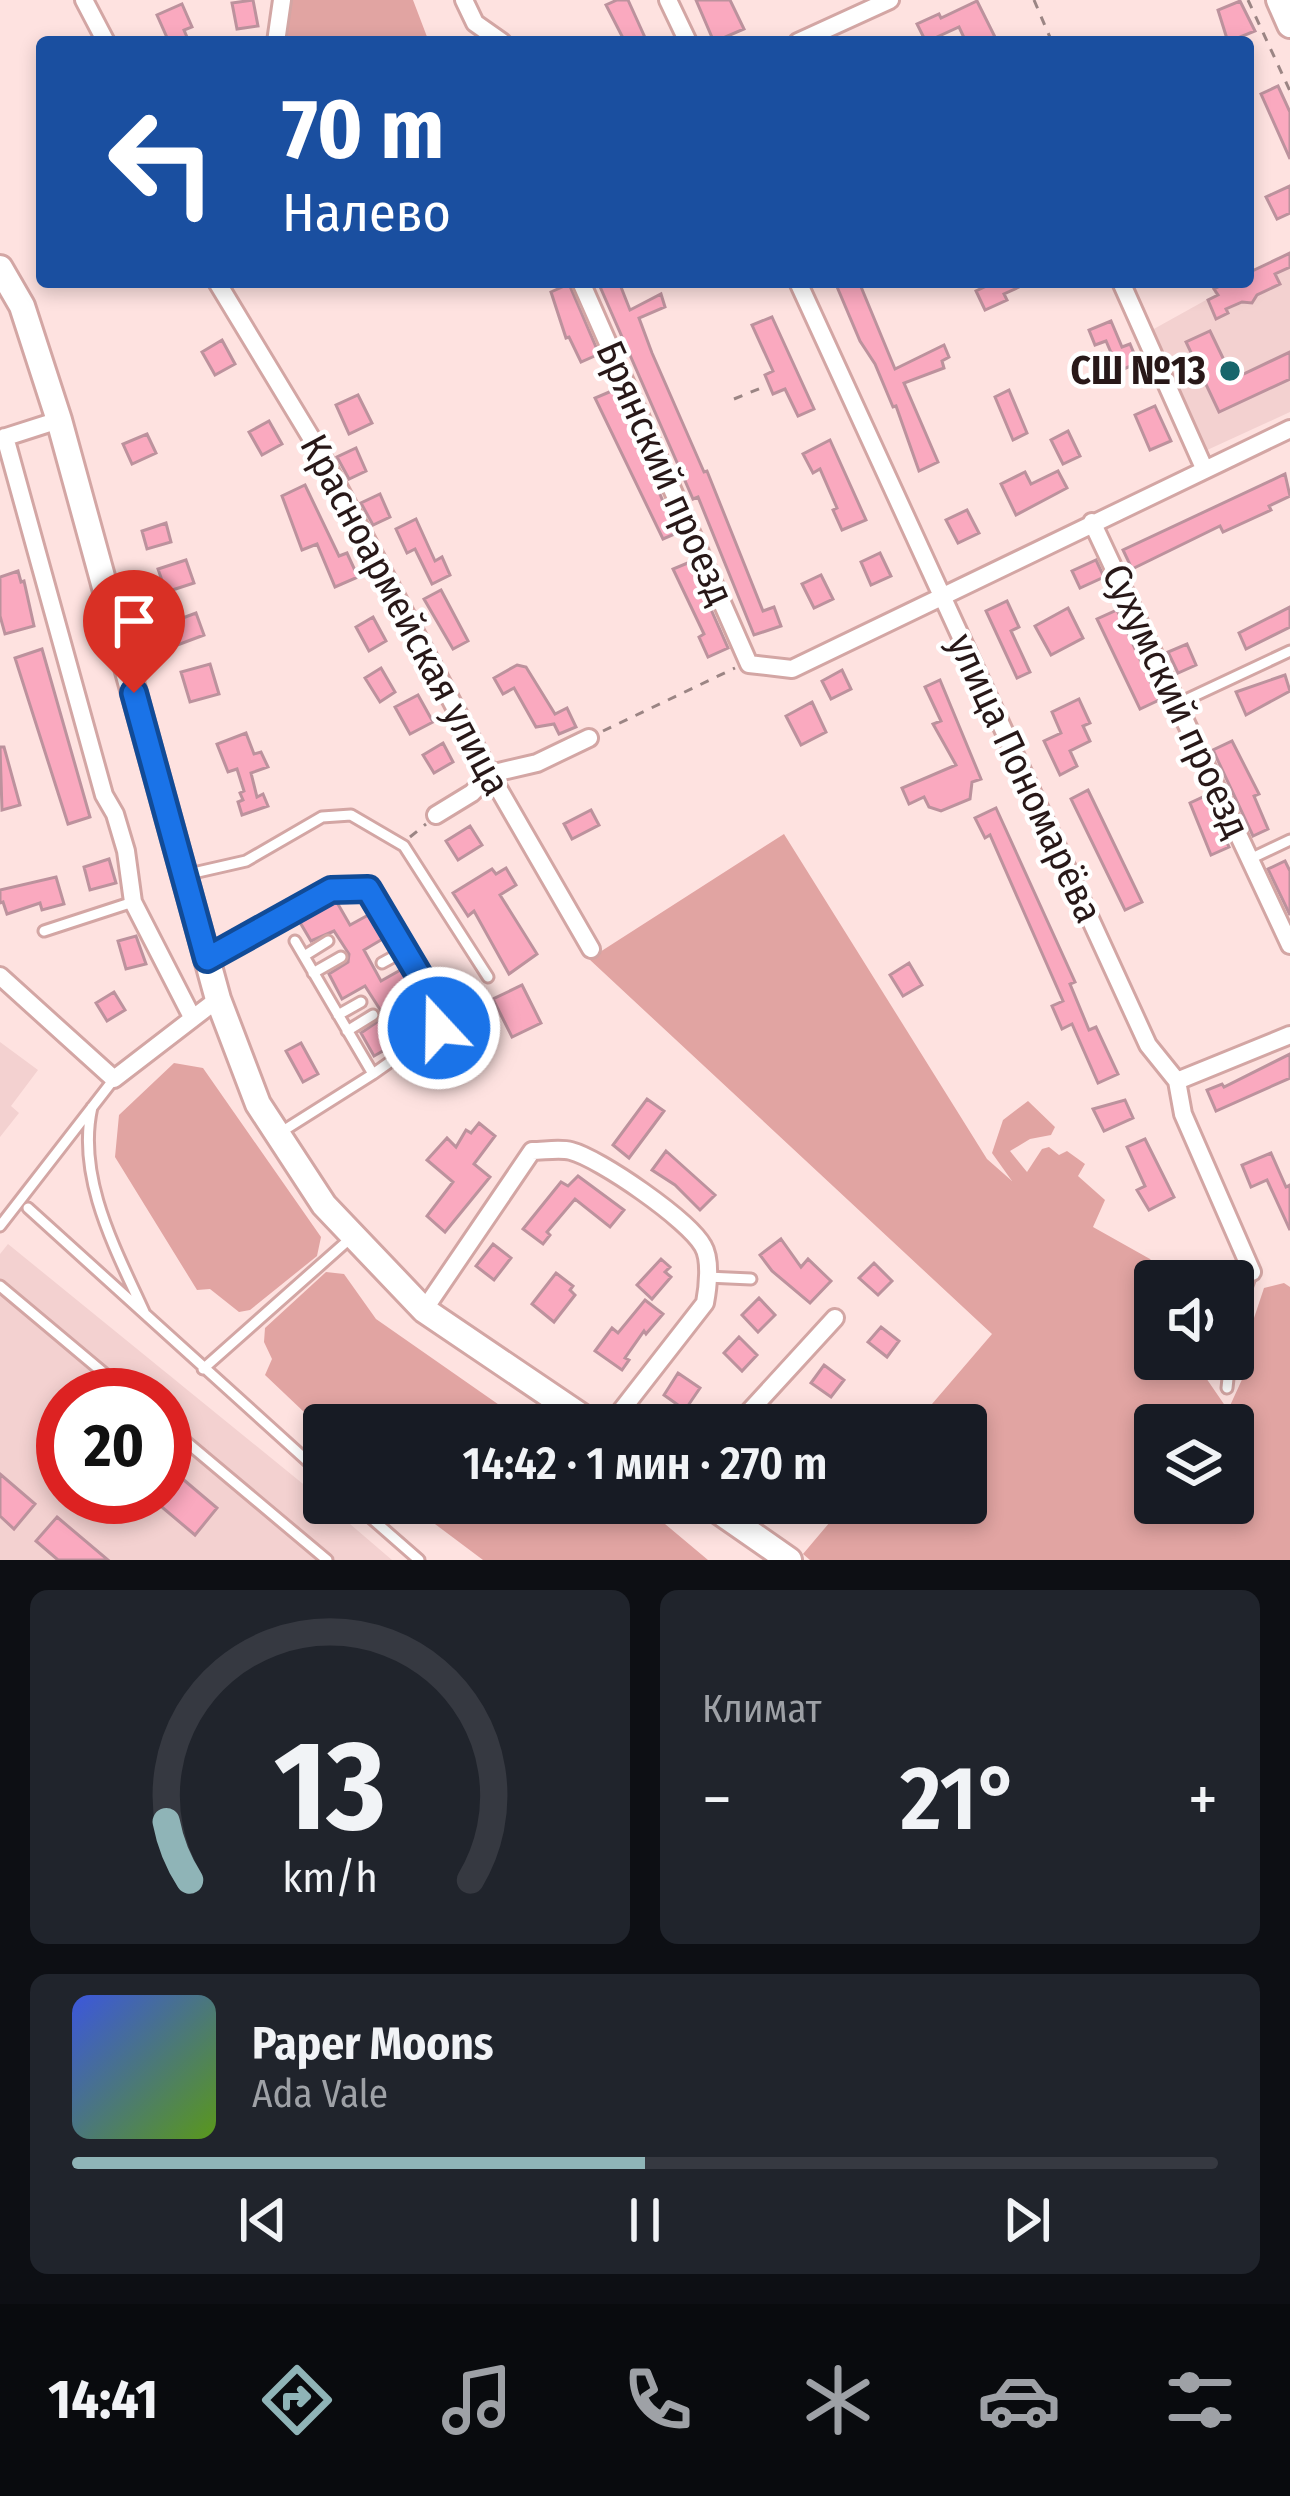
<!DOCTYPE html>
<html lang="ru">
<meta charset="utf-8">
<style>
body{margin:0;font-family:"Fira Sans Condensed",sans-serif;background:#20242c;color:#f1f3f6;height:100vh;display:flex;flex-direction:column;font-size:45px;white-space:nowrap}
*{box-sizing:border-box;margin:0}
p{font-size:39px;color:#9ea1a6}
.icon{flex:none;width:66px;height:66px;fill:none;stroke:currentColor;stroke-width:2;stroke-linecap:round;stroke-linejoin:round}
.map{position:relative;height:1560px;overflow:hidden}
.sheet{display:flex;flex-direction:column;gap:30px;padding:30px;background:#0d0f14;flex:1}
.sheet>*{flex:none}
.guide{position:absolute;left:36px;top:36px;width:1218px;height:252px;border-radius:12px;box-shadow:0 6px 18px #0003;background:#1a4fa0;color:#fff;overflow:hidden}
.buttons{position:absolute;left:1134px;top:1260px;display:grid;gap:24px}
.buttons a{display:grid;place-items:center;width:120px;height:120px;border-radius:12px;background:#171b24;box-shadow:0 6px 18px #0003;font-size:60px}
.speed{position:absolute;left:36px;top:1368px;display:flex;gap:24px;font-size:60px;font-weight:700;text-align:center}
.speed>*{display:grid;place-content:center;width:156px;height:156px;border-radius:50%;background:#171b24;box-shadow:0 6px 18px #0003;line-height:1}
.speed .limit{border:18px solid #d22;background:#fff;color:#111}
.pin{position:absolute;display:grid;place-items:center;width:102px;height:102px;color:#fff;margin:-123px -51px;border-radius:50% 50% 50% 0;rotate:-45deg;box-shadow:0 0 12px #0007}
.pin .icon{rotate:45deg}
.me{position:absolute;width:132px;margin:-66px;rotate:339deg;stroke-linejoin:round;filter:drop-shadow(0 0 9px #0008)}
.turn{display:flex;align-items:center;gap:42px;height:252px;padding:0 48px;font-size:54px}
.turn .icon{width:156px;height:156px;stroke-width:2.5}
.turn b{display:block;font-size:84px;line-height:102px}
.big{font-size:90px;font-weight:600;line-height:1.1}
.sheet .tile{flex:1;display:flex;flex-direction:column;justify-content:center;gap:18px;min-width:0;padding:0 42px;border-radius:18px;background:#20242c}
.sheet .dial{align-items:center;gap:0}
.dial svg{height:312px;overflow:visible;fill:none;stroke:#363941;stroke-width:7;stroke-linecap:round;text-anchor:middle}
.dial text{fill:#f1f3f6;stroke:none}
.song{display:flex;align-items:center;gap:36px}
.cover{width:144px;height:144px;border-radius:18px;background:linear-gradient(135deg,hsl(230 70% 55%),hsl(90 70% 35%))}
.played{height:12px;border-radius:6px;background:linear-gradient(90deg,#8fb4b7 50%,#363941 50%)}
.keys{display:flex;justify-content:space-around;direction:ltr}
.heat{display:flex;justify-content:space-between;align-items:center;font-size:66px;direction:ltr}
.sheet .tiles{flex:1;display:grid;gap:30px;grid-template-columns:1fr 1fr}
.tile:last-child{grid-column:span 2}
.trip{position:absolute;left:303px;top:1404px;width:684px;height:120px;border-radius:12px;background:#171b24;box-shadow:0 6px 18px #0003;font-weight:600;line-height:120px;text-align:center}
.dock{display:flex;height:192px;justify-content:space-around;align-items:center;background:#090b0e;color:#9ea1a6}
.dock .icon{width:84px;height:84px}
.dock .active{color:#8fb4b7}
.dock b{font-size:54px;color:#f1f3f6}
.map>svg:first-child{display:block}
.built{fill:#f3d1d0;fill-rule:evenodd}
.green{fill:#e1a4a2;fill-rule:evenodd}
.building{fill:#faa9bf;stroke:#bc929d;stroke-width:3}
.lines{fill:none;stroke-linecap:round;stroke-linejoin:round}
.lane-casing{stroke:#d3a6a4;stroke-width:15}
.street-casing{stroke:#d3a6a4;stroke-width:22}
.secondary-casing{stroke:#d3a6a4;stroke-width:30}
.path{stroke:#9b8584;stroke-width:3;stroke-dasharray:9 9;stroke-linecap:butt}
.lane{stroke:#fff;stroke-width:9}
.street{stroke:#fff;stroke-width:16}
.secondary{stroke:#fff;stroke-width:24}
.route-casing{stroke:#114b97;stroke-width:30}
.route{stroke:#1a73e8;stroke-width:21}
.poi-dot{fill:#17666b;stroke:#fff;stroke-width:4.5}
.labels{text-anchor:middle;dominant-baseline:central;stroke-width:9;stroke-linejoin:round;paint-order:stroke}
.poi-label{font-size:39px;font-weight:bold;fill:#281818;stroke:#fff;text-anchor:end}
.street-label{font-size:39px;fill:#281818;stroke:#fff}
</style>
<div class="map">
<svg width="1290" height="1560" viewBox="0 0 1290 1560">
<rect width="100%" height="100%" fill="#fee2e0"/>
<path class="built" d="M 1290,253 L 1290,412 L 1205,451 L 1152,330 L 1215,295 L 1213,288 L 1227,282 L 1248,282 L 1248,272 Z
M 0,1042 L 38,1070 L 11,1106 L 19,1113 L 0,1137 Z
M 8,1244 L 308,1488 L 392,1560 L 0,1560 L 0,1254 ZM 63,1395 L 165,1395 L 165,1497 L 63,1497 Z"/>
<path class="green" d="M 290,0 L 413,0 L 429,42 L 283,42 Z
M 784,834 L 987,1159 L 1012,1181 L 992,1153 L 1003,1120 L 1028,1101 L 1055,1127 L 1051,1135 L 1030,1139 L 1010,1151 L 1027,1172 L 1042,1149 L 1049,1147 L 1059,1155 L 1067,1151 L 1085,1164 L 1078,1176 L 1105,1200 L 1093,1227 L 1150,1259 L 1168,1281 L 1155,1281 L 1155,1359 L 1193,1359 L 1228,1410 L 1245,1373 L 1250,1330 L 1264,1288 L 1284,1283 L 1290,1287 L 1290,1560 L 810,1560 L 803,1554 L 846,1503 L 966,1503 L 966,1425 L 914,1425 L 992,1334 L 589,959 ZM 1155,1425 L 1233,1425 L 1233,1503 L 1155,1503 Z
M 174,1063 L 203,1068 L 321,1237 L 317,1256 L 250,1310 L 239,1312 L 210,1289 L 197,1290 L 115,1157 L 119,1115 Z
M 326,1272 L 344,1274 L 376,1319 L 528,1425 L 324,1425 L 324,1431 L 265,1375 L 272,1359 L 264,1342 L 265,1328 Z
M 407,1503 L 640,1503 L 708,1560 L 483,1560 Z"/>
<path class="building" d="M 253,0 L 258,26 L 237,29 L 232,3 Z
M 617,0 L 628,0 L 647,42 L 625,42 L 606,5 Z
M 696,0 L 730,0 L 744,29 L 714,42 Z
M 977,1 L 995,37 L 984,42 L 966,42 L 959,27 L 926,42 L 917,24 L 939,14 L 941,18 Z
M 1240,1 L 1255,31 L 1228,42 L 1218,10 Z
M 182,4 L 192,27 L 184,30 L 189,42 L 169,42 L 157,15 Z
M 1278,86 L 1290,112 L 1290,159 L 1261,94 Z
M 1290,186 L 1290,213 L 1277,219 L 1266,197 Z
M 1290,253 L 1290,267 L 1275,274 L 1280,284 L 1257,295 L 1252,303 L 1242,302 L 1226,309 L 1228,313 L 1216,319 L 1208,300 L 1218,295 L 1214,289 L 1228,282 L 1248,282 L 1248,273 Z
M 598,282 L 619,282 L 630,310 L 661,294 L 665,307 L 639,318 L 652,353 L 704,472 L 707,471 L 763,611 L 774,607 L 781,626 L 754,635 L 698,497 L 693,499 Z
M 835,282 L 859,282 L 895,369 L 944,345 L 949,357 L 942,361 L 944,368 L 904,383 L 938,462 L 919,471 L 896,406 L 893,407 L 875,364 L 860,341 Z
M 995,282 L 1030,282 L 1004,294 L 1007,300 L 985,310 L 976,291 Z
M 569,284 L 599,354 L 581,362 L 569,337 L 566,338 L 551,292 Z
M 772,317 L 814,409 L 798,416 L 785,389 L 773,394 L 765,375 L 773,371 L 752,325 Z
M 1111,321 L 1122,347 L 1130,344 L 1138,363 L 1119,371 L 1106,341 L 1095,345 L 1089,330 Z
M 1210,331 L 1233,379 L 1290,352 L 1290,379 L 1219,412 L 1186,342 Z
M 222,340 L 235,364 L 215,375 L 202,352 Z
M 614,390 L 677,533 L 663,539 L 595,398 Z
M 1009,390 L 1027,433 L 1013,440 L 995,397 Z
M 358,395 L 372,423 L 349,434 L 336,405 Z
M 1155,406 L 1171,441 L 1150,450 L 1135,415 Z
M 269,421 L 282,444 L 262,455 L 249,432 Z
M 1068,431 L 1080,456 L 1063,464 L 1051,440 Z
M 147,434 L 156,453 L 132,464 L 123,444 Z
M 830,440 L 866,520 L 842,530 L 833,510 L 837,508 L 820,469 L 813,473 L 803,454 Z
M 356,448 L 366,471 L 349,479 L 337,457 Z
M 1058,471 L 1067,488 L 1016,515 L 1001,484 L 1025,472 L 1031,484 Z
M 1285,474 L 1290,496 L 1269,506 L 1271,510 L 1223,532 L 1220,526 L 1132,569 L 1123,550 Z
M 305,485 L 339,556 L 347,553 L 358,577 L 335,587 L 317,544 L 302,550 L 282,496 Z
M 380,494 L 390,517 L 373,525 L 361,503 Z
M 967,510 L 979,533 L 958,543 L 946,520 Z
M 416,519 L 435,561 L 442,557 L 450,575 L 432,584 L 415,549 L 407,553 L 396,529 Z
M 166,523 L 171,542 L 147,549 L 142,531 Z
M 880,553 L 891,576 L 871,585 L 861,562 Z
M 186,560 L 194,583 L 166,592 L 158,569 Z
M 1096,560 L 1104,577 L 1080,588 L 1072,571 Z
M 690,562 L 728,648 L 708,657 L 699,637 L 704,634 L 673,569 Z
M 18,571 L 21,582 L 24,581 L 34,626 L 5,634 L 0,616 L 0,577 Z
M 821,575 L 833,599 L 814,608 L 802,584 Z
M 441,590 L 468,641 L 453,649 L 424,599 Z
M 1007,601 L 1019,627 L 1011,631 L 1030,672 L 1017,678 L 986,611 Z
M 1290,607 L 1290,627 L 1246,649 L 1239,633 Z
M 1068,608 L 1083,638 L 1051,655 L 1035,626 Z
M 1117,610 L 1159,700 L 1140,709 L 1097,619 Z
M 196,613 L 204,635 L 164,650 L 156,628 Z
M 373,617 L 386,641 L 369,651 L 356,627 Z
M 1187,644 L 1196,665 L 1178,673 L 1168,652 Z
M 42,649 L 90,817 L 68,824 L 15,658 Z
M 210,664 L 219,694 L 190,702 L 181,672 Z
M 517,665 L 526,667 L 555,714 L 567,708 L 576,727 L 559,734 L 554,724 L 536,727 L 514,688 L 503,694 L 494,678 Z
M 381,668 L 395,692 L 380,702 L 365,678 Z
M 842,670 L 851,689 L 831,699 L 822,681 Z
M 1285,675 L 1290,691 L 1246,715 L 1236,692 Z
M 940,680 L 981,779 L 972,782 L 970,799 L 941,811 L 929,807 L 924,797 L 909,804 L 902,788 L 956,765 L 933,724 L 941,721 L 925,687 Z
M 418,695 L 433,722 L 410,734 L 395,707 Z
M 1079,699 L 1090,723 L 1083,726 L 1090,741 L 1070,751 L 1077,766 L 1060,775 L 1044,741 L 1061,733 L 1052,712 Z
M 812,702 L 826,732 L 801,745 L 786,716 Z
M 246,733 L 254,754 L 261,752 L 268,767 L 251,773 L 257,797 L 263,794 L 268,806 L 242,815 L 238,802 L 243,800 L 240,793 L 244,791 L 237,769 L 228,772 L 217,744 Z
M 1232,741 L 1259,794 L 1254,796 L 1268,829 L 1253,836 L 1213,750 Z
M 443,743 L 453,762 L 434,773 L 423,755 Z
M 0,747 L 4,747 L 20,805 L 2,810 Z
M 1088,790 L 1142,902 L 1125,910 L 1071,799 Z
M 1205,796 L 1229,847 L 1211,855 L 1190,803 Z
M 996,808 L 1075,982 L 1070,984 L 1089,1030 L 1096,1027 L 1118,1074 L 1098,1083 L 1072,1024 L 1062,1029 L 1052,1006 L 1063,1001 L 990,835 L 985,838 L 975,818 Z
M 591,810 L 599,825 L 572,839 L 564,824 Z
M 470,826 L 482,845 L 458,860 L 446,841 Z
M 109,859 L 116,883 L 90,890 L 84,867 Z
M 1285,861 L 1290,871 L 1290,915 L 1268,869 Z
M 506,868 L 516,885 L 500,895 L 537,954 L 509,974 L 474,911 L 468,916 L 453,893 L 492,869 L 496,874 Z
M 56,877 L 64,904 L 42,910 L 40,903 L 7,914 L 3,902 L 0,903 L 0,890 Z
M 335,899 L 350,925 L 372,913 L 386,937 L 364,950 L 381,981 L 404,968 L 420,994 L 398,1006 L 413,1034 L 374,1056 L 361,1033 L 380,1020 L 381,1011 L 365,986 L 342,999 L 329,974 L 348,962 L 349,954 L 334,931 L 311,941 L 298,919 Z
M 136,936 L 146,964 L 126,969 L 118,941 Z
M 909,963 L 922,985 L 903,996 L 890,975 Z
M 522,985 L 541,1023 L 512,1037 L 493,999 Z
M 114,992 L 125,1010 L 107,1021 L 96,1003 Z
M 301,1043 L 318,1074 L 303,1082 L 286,1051 Z
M 1290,1054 L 1290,1078 L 1216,1111 L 1207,1090 L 1222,1084 L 1224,1087 Z
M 647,1099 L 664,1111 L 629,1158 L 613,1145 Z
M 1125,1100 L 1133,1118 L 1104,1131 L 1093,1109 Z
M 479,1123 L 495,1136 L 474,1164 L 490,1177 L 445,1232 L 427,1216 L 453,1182 L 427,1160 L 447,1138 L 456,1147 L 466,1130 L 471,1133 Z
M 1145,1139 L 1174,1197 L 1149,1210 L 1137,1190 L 1145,1186 L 1127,1147 Z
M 666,1151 L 715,1195 L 700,1210 L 675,1185 L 652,1170 Z
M 1271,1153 L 1286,1187 L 1290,1185 L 1290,1230 L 1267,1180 L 1251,1187 L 1242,1165 Z
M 578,1176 L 624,1210 L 610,1227 L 575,1199 L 547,1232 L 550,1235 L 543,1244 L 523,1229 L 561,1182 L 568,1186 Z
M 781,1239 L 801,1267 L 808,1259 L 831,1281 L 810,1303 L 772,1271 L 760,1255 Z
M 493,1244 L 511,1258 L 494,1280 L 476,1266 Z
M 661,1259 L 670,1267 L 665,1272 L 671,1277 L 652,1299 L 637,1285 Z
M 874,1263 L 892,1281 L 878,1295 L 859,1278 Z
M 556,1273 L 573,1286 L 570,1290 L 575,1295 L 554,1322 L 532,1304 Z
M 759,1298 L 775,1315 L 758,1332 L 742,1315 Z
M 645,1300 L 663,1314 L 646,1334 L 644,1331 L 625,1358 L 629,1360 L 622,1370 L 595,1351 L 612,1328 L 618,1333 Z
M 881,1327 L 899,1341 L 887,1357 L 868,1342 Z
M 739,1337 L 757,1355 L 742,1371 L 724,1353 Z
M 824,1365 L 844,1380 L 831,1397 L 811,1383 Z
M 678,1373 L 700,1388 L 685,1410 L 664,1395 Z
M 165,1464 L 217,1508 L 195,1535 L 150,1497 L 165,1497 Z
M 0,1474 L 35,1504 L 14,1529 L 0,1516 Z
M 57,1517 L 108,1560 L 58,1560 L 36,1541 Z"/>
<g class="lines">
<defs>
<path id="lane" d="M 1177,704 L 1290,651
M 1250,859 L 1290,840
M 189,874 L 246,861 L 322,817 L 351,815 L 404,846 L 488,977
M 44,931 L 133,902
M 304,956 L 328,941
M 209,958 L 331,890 L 368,889 L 435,1002 L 438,1028 L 373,1074
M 382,963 L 404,951
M 313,973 L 341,957
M 338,1015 L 361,1002
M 347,1031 L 373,1015
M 92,1107 C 76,1178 116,1250 145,1314
M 278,1134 L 373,1074 L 295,941
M 28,1208 L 324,1476
M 0,1226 L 114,1079
M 707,1277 L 751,1279
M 0,1286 L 130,1395
M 1233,1337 L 1235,1317 L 1252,1272
M 203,1369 L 353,1236
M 1227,1388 L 1230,1359
M 165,1424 L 327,1560
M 354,1503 L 419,1560"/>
<path id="street" d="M 84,0 L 106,42
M 464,0 L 475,23 L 502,42
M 668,0 L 688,42
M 276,42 L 282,0
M 798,42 L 890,0
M 217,282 L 321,454 L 490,774 L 591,949
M 581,282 L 749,664 L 792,669 L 1290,429
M 798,282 L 1148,1045 L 1177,1081 L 1183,1114 L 1252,1272
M 1121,282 L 1204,468
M 5,437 L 104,795 L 115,814 L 126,851 L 133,902 L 192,1017
M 0,439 L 59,420
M 1092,522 L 1290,945
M 436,815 L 472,793 L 490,774 L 537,763 L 589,738
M 0,976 L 114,1079 L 218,999
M 1177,1081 L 1290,1035
M 424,1310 L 532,1151 C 544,1151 560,1148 571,1151 C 599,1158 689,1220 703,1246 C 711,1259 708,1287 705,1303 L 610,1425
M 737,1425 L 835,1318"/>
<path id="secondary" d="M 1279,0 L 1290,25
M 0,268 L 22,306 L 59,420 L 218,999 L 258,1104 L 324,1205 L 424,1310 L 594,1425
M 707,1503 L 789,1560"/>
</defs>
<use href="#lane" class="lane-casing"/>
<use href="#street" class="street-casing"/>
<use href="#secondary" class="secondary-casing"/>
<path class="path" d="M 1034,0 L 1052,42
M 1248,0 L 1290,91
M 734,399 L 761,388
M 603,731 L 735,668
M 410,837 L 426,824"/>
<use href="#lane" class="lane"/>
<use href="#street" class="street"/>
<use href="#secondary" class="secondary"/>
</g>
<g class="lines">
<defs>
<path id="route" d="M 134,693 L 207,959 L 331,890 L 368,889 L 435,1002 L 439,1028"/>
</defs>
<use href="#route" class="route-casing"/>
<use href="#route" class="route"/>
</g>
<circle class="poi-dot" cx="1230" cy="371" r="12"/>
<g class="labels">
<g class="poi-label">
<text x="1206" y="371">СШ №13</text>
</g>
<g class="street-label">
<text transform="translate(665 473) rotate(66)">Брянский проезд</text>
<text transform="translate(405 615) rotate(62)">Красноармейская улица</text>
<text transform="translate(1176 701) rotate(65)">Сухумский проезд</text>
<text transform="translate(1025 778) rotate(65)">улица Пономарёва</text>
</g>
</g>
</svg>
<div class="buttons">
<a><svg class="icon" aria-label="sound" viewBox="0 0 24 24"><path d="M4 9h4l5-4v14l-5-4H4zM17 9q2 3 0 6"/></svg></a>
<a><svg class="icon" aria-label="layers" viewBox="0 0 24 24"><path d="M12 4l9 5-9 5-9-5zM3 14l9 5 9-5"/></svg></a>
</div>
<div class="speed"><div class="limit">20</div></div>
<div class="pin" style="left:134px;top:693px;background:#d93025"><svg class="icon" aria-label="arrive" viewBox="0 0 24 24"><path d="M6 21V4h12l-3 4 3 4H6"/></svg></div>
<svg class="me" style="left:439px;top:1028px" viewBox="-20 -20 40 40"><circle r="17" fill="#1a73e8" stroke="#fff" stroke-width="3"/><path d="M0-11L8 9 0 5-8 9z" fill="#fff"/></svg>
<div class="trip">14:42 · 1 мин · 270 m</div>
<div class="guide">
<div class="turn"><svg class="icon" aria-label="left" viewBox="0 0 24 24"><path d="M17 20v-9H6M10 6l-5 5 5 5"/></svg><div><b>70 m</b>Налево</div></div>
</div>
</div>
<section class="sheet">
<div class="tiles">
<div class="tile dial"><svg viewBox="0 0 100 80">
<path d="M14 69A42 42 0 1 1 86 69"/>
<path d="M14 69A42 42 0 0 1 8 54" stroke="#8fb4b7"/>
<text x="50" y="56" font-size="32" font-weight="700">13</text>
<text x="50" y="72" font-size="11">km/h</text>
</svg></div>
<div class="tile"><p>Климат</p>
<div class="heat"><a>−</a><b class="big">21°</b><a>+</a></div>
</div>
<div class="tile">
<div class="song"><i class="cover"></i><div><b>Paper Moons</b><p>Ada Vale</p></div></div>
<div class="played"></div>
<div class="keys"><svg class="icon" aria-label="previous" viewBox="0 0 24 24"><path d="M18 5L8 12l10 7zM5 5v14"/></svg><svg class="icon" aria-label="pause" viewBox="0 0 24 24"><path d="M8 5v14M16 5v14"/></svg><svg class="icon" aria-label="next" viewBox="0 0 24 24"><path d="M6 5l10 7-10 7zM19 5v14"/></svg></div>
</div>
</div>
</section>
<nav class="dock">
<b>14:41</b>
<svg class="icon active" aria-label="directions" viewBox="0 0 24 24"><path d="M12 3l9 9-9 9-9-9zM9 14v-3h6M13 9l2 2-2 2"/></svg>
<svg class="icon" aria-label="music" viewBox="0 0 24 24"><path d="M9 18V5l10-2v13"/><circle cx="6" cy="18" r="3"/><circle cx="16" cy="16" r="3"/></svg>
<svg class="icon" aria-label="phone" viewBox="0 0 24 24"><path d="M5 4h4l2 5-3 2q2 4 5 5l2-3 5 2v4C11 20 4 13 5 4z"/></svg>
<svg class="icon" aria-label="climate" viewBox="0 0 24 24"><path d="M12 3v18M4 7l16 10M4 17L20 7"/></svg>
<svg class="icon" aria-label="car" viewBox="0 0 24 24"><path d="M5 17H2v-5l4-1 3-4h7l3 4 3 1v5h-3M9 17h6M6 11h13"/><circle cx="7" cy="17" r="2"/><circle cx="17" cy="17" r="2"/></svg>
<svg class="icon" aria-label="filters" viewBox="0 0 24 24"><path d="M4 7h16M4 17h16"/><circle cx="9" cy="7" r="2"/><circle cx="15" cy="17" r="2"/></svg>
</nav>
